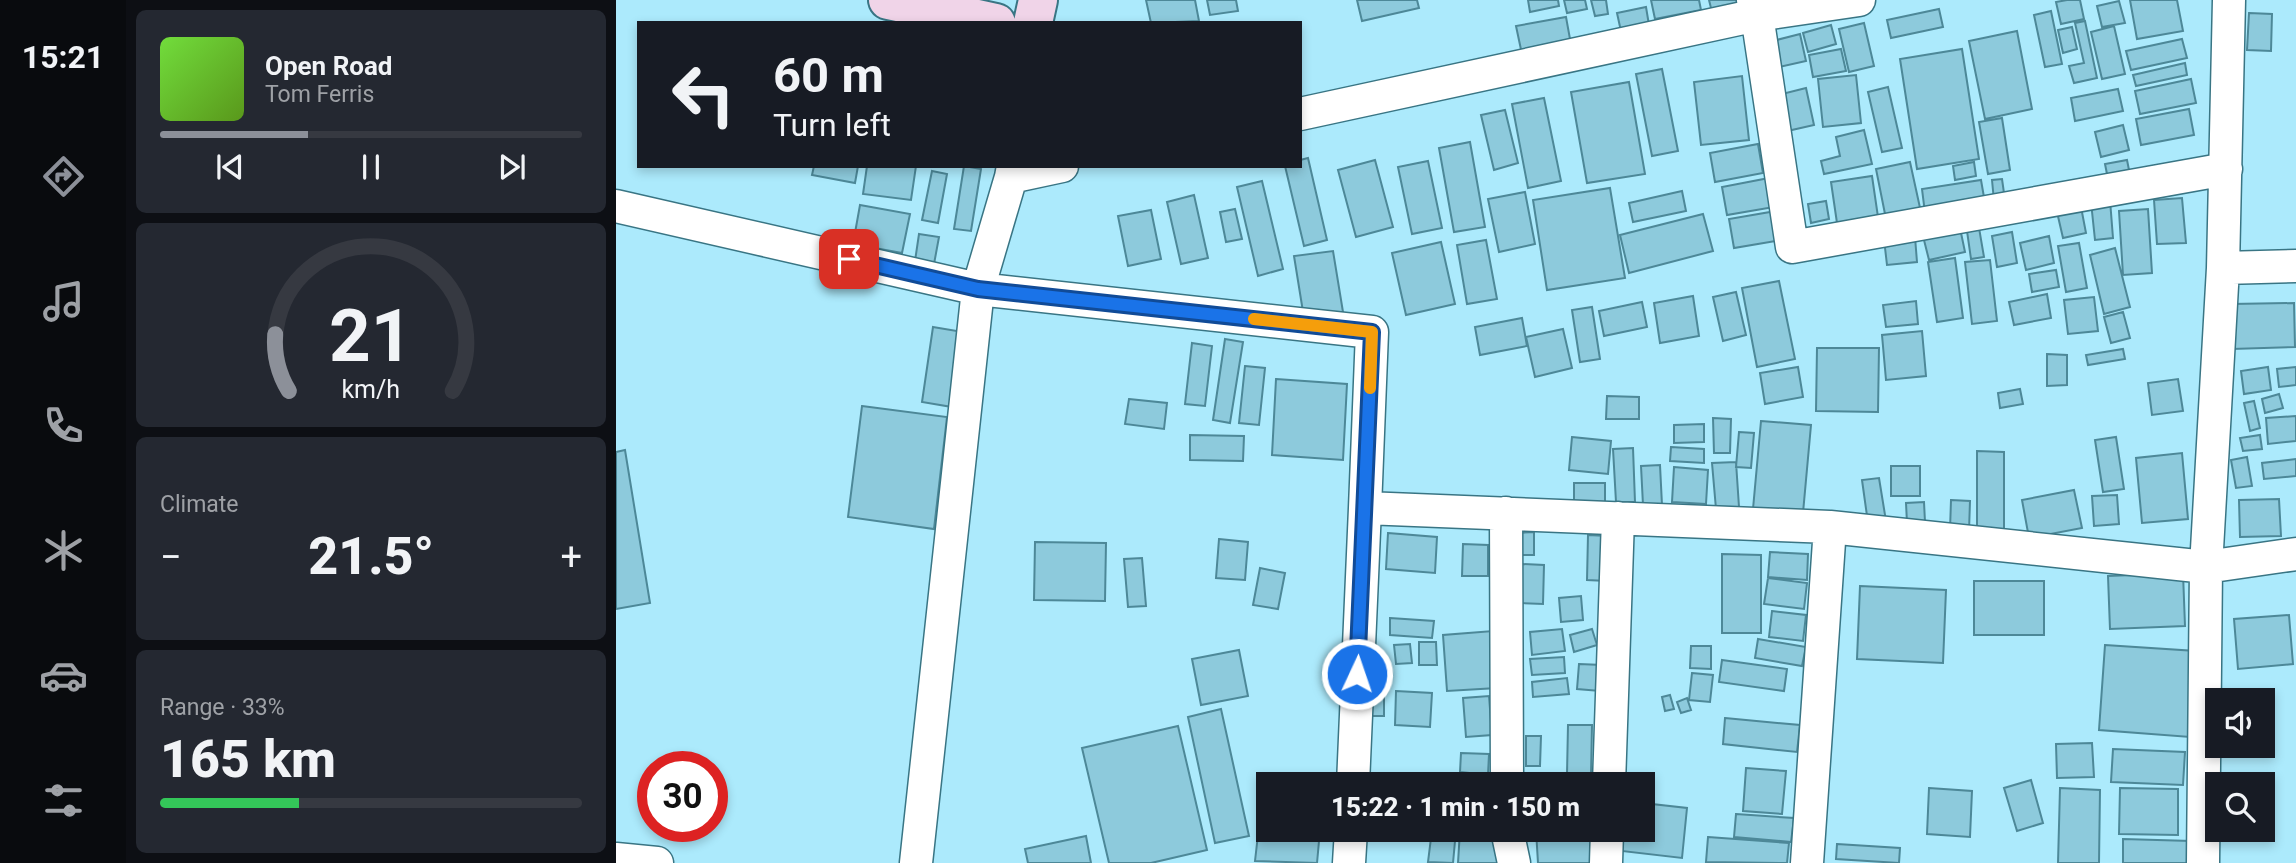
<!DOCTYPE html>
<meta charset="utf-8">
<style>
body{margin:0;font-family:Roboto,sans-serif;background:#242831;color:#f1f3f6;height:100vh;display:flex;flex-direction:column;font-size:26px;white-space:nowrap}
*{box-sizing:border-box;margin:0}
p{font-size:23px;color:#9ea1a6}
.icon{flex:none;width:38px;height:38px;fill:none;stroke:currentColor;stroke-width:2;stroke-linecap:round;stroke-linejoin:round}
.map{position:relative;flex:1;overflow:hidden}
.details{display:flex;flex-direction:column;gap:10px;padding:10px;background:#0d0f14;width:490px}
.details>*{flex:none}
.hud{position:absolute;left:21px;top:21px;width:665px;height:147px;border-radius:0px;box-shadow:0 4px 10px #0003;background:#171b24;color:#f1f3f6;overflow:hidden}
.tools{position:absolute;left:1589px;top:688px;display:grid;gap:14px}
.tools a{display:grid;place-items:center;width:70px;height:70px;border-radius:0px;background:#171b24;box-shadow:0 4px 10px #0003;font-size:35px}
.speed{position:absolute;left:21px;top:751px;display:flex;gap:14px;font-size:35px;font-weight:700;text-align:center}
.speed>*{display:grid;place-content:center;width:91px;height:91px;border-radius:50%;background:#171b24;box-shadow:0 4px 10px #0003;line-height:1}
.speed .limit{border:10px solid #d22;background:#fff;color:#111}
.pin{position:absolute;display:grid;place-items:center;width:60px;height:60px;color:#fff;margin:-30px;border-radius:14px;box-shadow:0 4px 10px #0006}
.me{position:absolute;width:77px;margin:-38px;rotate:3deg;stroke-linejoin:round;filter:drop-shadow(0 0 5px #0008)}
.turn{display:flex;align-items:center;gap:24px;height:147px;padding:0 21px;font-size:32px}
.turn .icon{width:91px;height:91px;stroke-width:2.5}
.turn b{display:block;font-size:49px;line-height:60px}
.big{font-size:52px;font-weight:800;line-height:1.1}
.details .card{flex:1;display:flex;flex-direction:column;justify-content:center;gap:10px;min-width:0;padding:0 24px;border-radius:10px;background:#242831}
.details .dial{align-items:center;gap:0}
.dial svg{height:182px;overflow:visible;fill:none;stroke:#363941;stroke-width:7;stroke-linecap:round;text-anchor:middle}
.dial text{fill:#f1f3f6;stroke:none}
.song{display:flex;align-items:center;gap:21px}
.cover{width:84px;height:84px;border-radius:10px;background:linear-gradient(135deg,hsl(100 70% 55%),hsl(90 70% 35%))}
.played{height:7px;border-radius:4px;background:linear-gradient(90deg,#8c9099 35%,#363941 35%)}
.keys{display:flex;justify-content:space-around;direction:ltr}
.heat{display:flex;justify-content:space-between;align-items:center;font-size:38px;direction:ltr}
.charge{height:10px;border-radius:5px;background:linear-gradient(90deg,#34c759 33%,#363941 0)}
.trip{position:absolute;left:640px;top:772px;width:399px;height:70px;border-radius:0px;background:#171b24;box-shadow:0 4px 10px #0003;font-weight:800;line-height:70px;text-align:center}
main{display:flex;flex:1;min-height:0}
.menu{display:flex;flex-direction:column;width:126px;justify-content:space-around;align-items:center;background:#090b0e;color:#9ea1a6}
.menu .icon{width:49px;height:49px}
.menu .current{color:#8c9099}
.menu b{font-size:32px;color:#f1f3f6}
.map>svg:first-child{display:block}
.building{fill:#8dcadc;stroke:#4d8898;stroke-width:2}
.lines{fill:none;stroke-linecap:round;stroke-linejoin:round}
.street-casing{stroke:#397584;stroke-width:35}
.secondary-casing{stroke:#397584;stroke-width:42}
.street{stroke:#fff;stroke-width:32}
.secondary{stroke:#f0d4e8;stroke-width:38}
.route-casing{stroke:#114b97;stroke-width:18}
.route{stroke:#1a73e8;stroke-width:12}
.slow{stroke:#f59e0b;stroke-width:12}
</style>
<main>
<nav class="menu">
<b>15:21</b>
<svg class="icon current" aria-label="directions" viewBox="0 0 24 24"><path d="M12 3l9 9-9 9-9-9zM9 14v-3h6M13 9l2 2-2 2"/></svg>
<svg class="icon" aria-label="music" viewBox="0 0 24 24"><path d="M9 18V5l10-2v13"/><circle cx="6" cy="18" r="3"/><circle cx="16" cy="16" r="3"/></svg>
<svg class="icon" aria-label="phone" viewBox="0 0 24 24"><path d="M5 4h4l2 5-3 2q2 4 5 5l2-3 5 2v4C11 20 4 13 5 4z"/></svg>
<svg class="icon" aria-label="climate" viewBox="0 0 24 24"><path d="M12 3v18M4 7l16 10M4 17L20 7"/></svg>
<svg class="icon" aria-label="car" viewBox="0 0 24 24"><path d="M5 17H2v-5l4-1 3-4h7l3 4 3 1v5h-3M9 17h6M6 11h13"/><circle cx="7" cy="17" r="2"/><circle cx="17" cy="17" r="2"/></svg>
<svg class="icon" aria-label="filters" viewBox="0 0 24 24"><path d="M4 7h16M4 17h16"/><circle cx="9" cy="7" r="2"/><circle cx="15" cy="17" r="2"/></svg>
</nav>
<section class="details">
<div class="card">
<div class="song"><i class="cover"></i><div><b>Open Road</b><p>Tom Ferris</p></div></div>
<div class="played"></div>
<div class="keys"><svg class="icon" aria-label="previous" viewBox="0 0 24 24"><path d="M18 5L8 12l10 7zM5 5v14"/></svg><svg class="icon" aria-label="pause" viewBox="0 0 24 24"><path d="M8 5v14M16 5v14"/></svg><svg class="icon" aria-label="next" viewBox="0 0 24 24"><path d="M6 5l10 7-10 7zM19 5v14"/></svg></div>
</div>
<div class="card dial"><svg viewBox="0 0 100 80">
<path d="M14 69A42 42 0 1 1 86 69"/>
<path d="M14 69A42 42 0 0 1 8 44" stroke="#8c9099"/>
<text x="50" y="56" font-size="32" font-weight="700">21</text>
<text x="50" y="72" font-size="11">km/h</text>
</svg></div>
<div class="card"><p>Climate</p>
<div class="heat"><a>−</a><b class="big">21.5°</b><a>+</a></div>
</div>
<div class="card"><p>Range · 33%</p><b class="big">165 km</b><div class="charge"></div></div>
</section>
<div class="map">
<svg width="1680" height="863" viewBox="0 0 1680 863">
<rect width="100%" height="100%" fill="#aceafc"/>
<path class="building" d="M 530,0 L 579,0 L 583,21 L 535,23 Z
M 591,0 L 620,0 L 622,11 L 594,15 Z
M 741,0 L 801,0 L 803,8 L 746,21 Z
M 912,0 L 942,0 L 943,6 L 914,12 Z
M 948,0 L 969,0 L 971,9 L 951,13 Z
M 975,0 L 990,0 L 992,14 L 979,16 Z
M 1035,0 L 1083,0 L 1085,10 L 1039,19 Z
M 1093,0 L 1122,0 L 1125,13 L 1098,20 Z
M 1451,0 L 1464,0 L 1468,19 L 1445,24 L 1440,2 Z
M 1514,0 L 1561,0 L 1567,31 L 1521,39 Z
M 1503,1 L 1509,23 L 1486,27 L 1481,6 Z
M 1030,7 L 1034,31 L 1006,36 L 1001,13 Z
M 1323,9 L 1327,27 L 1275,38 L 1271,20 Z
M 1435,11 L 1446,64 L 1429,67 L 1418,15 Z
M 1633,13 L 1656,14 L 1655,51 L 1631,50 Z
M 950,17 L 956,50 L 907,59 L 900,26 Z
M 1469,21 L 1481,78 L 1458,83 L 1453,66 L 1468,63 L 1459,23 Z
M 1248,23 L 1258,66 L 1233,72 L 1223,29 Z
M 1215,25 L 1220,44 L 1192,52 L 1187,33 Z
M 1498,26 L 1509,74 L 1486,79 L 1475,32 Z
M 1456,27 L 1461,49 L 1447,53 L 1442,30 Z
M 1401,31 L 1416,109 L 1369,119 L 1353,41 Z
M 1184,34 L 1190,61 L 1154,69 L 1149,43 Z
M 1566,39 L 1571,58 L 1515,70 L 1510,51 Z
M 1225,49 L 1230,71 L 1197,77 L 1193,55 Z
M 1346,49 L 1363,159 L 1301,169 L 1284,59 Z
M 1569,63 L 1571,75 L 1520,86 L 1517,75 Z
M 1046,69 L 1062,151 L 1036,156 L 1020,74 Z
M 1240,75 L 1245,123 L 1207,127 L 1202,79 Z
M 1126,76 L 1133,140 L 1085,145 L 1078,82 Z
M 1575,79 L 1580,103 L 1524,114 L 1519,91 Z
M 1013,82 L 1029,174 L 971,183 L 955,92 Z
M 1272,87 L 1286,148 L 1266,152 L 1252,92 Z
M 1190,88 L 1198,125 L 1167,132 L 1158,96 Z
M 1502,89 L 1507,111 L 1459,121 L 1455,98 Z
M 928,98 L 945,181 L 912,188 L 896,104 Z
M 1573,109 L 1578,135 L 1525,145 L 1520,119 Z
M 889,110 L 902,163 L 878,170 L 865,115 Z
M 1386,118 L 1394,170 L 1372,174 L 1363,122 Z
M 1507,125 L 1513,150 L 1485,157 L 1479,132 Z
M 1248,130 L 1256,164 L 1208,174 L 1205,161 L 1224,156 L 1220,137 Z
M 854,142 L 869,227 L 838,232 L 823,148 Z
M 1142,144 L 1147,173 L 1099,182 L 1094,153 Z
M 692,158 L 711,240 L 688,246 L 669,166 L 684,166 L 684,160 Z
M 759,160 L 777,227 L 740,237 L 722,170 Z
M 1511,160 L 1515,180 L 1493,184 L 1489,164 Z
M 812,161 L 826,228 L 796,234 L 782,167 Z
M 1294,162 L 1306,217 L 1271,224 L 1260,169 Z
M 1358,162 L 1360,176 L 1339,180 L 1337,166 Z
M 198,166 L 242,166 L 239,183 L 196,175 Z
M 251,166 L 300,166 L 295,200 L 247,194 Z
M 348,166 L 365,169 L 355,231 L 338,229 Z
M 316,171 L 331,174 L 322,223 L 306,220 Z
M 1256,176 L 1262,217 L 1221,223 L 1215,182 Z
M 1153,178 L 1158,207 L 1111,215 L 1106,187 Z
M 1386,179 L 1389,200 L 1378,201 L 1376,180 Z
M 1365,180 L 1369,203 L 1309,213 L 1306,189 Z
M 646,181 L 667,269 L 642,276 L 621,187 Z
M 994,188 L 1009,278 L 931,290 L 917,200 Z
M 1066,191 L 1070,211 L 1017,222 L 1013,203 Z
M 909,192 L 919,244 L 883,252 L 872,199 Z
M 578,195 L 592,258 L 565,264 L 551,202 Z
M 1566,198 L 1570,243 L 1541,244 L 1538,200 Z
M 1494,200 L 1497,238 L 1479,240 L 1475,202 Z
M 1210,201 L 1213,219 L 1195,223 L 1192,204 Z
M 244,205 L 294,214 L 286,253 L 237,244 Z
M 1465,207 L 1470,233 L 1447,238 L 1441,212 Z
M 619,209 L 626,239 L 610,242 L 604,212 Z
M 1532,209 L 1536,273 L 1507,275 L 1503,211 Z
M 535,210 L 545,259 L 512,266 L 502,216 Z
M 1160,211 L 1165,240 L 1118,248 L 1113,219 Z
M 1087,214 L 1097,251 L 1013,273 L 1004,235 Z
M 1362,222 L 1368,257 L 1355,259 L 1350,224 Z
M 1344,228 L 1349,252 L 1313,260 L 1307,236 Z
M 1396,232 L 1401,263 L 1381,267 L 1376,236 Z
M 303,234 L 323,237 L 318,264 L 299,261 Z
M 1433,236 L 1438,263 L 1410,270 L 1404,243 Z
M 1299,237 L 1301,262 L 1271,265 L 1268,239 Z
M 870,240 L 881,299 L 851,304 L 841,245 Z
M 825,242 L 839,304 L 790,315 L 776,253 Z
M 1463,243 L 1471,288 L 1450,292 L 1442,246 Z
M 1499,248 L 1514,307 L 1488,314 L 1474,255 Z
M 717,251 L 727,312 L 688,318 L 678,256 Z
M 1339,258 L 1347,318 L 1321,322 L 1312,262 Z
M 1374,260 L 1381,321 L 1356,324 L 1349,262 Z
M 1440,270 L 1443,287 L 1416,292 L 1413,274 Z
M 1163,281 L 1179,359 L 1141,367 L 1126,288 Z
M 1120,292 L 1130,335 L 1107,341 L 1097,297 Z
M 1431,294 L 1435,318 L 1398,325 L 1393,302 Z
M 1077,296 L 1083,336 L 1044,343 L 1038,303 Z
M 1478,297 L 1482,331 L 1452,334 L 1448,300 Z
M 1300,301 L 1302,324 L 1270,327 L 1267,305 Z
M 1026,302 L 1031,327 L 988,336 L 983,311 Z
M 1678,303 L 1679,347 L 1616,349 L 1615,304 Z
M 976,307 L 984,359 L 964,362 L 956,310 Z
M 1507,312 L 1514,338 L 1495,343 L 1488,317 Z
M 906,318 L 911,346 L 864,355 L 859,327 Z
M 317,327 L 347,332 L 336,407 L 306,402 Z
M 947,329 L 956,368 L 919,377 L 910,337 Z
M 1306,331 L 1310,376 L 1270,380 L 1266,335 Z
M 609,339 L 627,342 L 614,423 L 597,420 Z
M 576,343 L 596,346 L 589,406 L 569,404 Z
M 1201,348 L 1263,348 L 1262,412 L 1200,411 Z
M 1507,349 L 1509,359 L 1472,365 L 1470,355 Z
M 1431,354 L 1451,355 L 1451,385 L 1431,386 Z
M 629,366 L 649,368 L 643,425 L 623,423 Z
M 1182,367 L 1187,397 L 1149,404 L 1144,373 Z
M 1652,367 L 1655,390 L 1628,394 L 1625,371 Z
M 1680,367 L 1680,385 L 1663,387 L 1661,369 Z
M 660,379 L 731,384 L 727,460 L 656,455 Z
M 1562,379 L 1567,411 L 1536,415 L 1532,383 Z
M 1404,389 L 1407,404 L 1384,408 L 1382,393 Z
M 1663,394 L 1667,408 L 1649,413 L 1646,399 Z
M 991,396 L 1023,397 L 1023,419 L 990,419 Z
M 513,399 L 551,403 L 548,429 L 509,424 Z
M 1638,401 L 1644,428 L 1634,431 L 1628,403 Z
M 246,406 L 331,417 L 318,529 L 232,517 Z
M 1680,416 L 1680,441 L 1652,444 L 1650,418 Z
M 1097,418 L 1115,419 L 1114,453 L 1098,453 Z
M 1145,421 L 1195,425 L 1187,513 L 1137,509 Z
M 1088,424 L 1088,442 L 1058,443 L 1058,425 Z
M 1123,432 L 1138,433 L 1135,468 L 1120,467 Z
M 574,435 L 628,436 L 627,461 L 574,460 Z
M 1644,435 L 1646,449 L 1627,451 L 1624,438 Z
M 956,437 L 995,441 L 992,474 L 953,470 Z
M 1500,437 L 1508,489 L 1487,492 L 1479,440 Z
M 1055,447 L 1088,449 L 1088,463 L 1054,461 Z
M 1017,448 L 1019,502 L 1000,502 L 997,449 Z
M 9,450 L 34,603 L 0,609 L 0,452 Z
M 1361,451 L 1388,452 L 1388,536 L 1361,535 Z
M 1566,453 L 1572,519 L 1526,523 L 1520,458 Z
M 1631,457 L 1636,486 L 1620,488 L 1615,460 Z
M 1680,459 L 1680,476 L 1648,479 L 1646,463 Z
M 1120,462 L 1123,507 L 1100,509 L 1096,463 Z
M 1044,465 L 1046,505 L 1027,505 L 1025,466 Z
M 1275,466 L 1304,466 L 1304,496 L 1275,496 Z
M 1058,467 L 1092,470 L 1090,504 L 1056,502 Z
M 1263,478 L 1270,521 L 1252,523 L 1246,480 Z
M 958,483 L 989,483 L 989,504 L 958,505 Z
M 1458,490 L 1466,528 L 1413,538 L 1406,500 Z
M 1501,495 L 1503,524 L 1478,526 L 1476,496 Z
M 1663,499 L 1665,536 L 1624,537 L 1623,500 Z
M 1335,500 L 1354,501 L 1353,531 L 1334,530 Z
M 1308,502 L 1309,522 L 1291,523 L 1290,503 Z
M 918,532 L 918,555 L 898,555 L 897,533 Z
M 772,533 L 821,537 L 819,573 L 770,569 Z
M 972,535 L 992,536 L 991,581 L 971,580 Z
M 603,539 L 632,542 L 629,580 L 600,578 Z
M 419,542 L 490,543 L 489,601 L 418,600 Z
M 847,544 L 872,545 L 872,576 L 846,576 Z
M 1154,552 L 1192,554 L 1191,580 L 1152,577 Z
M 1106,554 L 1145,555 L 1145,633 L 1106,633 Z
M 526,558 L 530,606 L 512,607 L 508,559 Z
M 906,564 L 928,565 L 927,604 L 905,603 Z
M 644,568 L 669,573 L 662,609 L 637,605 Z
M 1567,573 L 1569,626 L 1494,629 L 1492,576 Z
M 1152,578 L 1191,583 L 1188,609 L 1148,604 Z
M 1358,581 L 1428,581 L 1428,635 L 1358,635 Z
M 1244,586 L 1330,590 L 1327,663 L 1241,659 Z
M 965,596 L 967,620 L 945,622 L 943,598 Z
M 1156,611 L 1190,615 L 1187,641 L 1153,637 Z
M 1673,615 L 1677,664 L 1622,669 L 1618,619 Z
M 774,618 L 818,621 L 816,638 L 774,635 Z
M 946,629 L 949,651 L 916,655 L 914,632 Z
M 976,629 L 981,645 L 958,652 L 954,635 Z
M 877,631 L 881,688 L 831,691 L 827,635 Z
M 1142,639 L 1190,647 L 1186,666 L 1139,658 Z
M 803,642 L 820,642 L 821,665 L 803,665 Z
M 794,644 L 796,663 L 780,664 L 778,645 Z
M 1489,645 L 1580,651 L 1574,737 L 1483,730 Z
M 1075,646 L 1095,646 L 1095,669 L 1074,668 Z
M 623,650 L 632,696 L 585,705 L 576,659 Z
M 948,657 L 949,673 L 916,675 L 914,659 Z
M 1106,660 L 1171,669 L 1168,691 L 1103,682 Z
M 963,664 L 986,665 L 984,691 L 961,689 Z
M 1076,673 L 1097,675 L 1094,702 L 1073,700 Z
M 951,678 L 953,694 L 917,697 L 916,682 Z
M 752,686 L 768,686 L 768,716 L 752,716 Z
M 780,691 L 816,693 L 814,727 L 779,725 Z
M 1054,695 L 1058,709 L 1049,711 L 1046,697 Z
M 873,696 L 876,735 L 850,737 L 847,698 Z
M 1071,698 L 1075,710 L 1065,713 L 1061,702 Z
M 605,709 L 633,836 L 599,843 L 572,717 Z
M 1109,718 L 1184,725 L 1181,752 L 1107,744 Z
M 952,725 L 976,725 L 975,775 L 951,774 Z
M 562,726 L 591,850 L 535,863 L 493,863 L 466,748 Z
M 910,736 L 925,736 L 924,766 L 910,766 Z
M 1476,743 L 1478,777 L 1441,778 L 1440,744 Z
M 1497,749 L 1569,752 L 1567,785 L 1495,782 Z
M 845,753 L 873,754 L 872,775 L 844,772 Z
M 1130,768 L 1170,771 L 1166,814 L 1127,811 Z
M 898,777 L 975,780 L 975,784 L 898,784 Z
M 834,778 L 875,782 L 875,784 L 834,784 Z
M 1415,780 L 1427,823 L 1401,831 L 1388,788 Z
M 1313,788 L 1356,791 L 1354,837 L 1311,834 Z
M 1444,788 L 1484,790 L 1483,863 L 1442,863 Z
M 1504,788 L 1562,789 L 1562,835 L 1503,834 Z
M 1027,803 L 1071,808 L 1066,858 L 997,850 L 1000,830 L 1027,830 Z
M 1120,814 L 1178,818 L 1175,842 L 1118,837 Z
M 644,817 L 653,818 L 653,830 L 704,830 L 701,863 L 639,861 Z
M 816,830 L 840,830 L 837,863 L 812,862 Z
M 844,830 L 886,833 L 883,863 L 842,863 Z
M 920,830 L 975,830 L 976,863 L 922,863 Z
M 470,836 L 475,863 L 412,863 L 409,849 Z
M 1092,837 L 1173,843 L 1171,863 L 1090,862 Z
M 1507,839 L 1575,841 L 1575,863 L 1507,863 Z
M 1221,844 L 1284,848 L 1283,863 L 1220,859 Z"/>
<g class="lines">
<defs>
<path id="street" d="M 1243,0 L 1141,15 L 1176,247 L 1610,169
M 1613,0 L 1607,268 L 1590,567 L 1680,554
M 684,114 L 1141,15 L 1137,0
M 397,166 L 395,177 L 446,166
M 395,177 L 362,289 L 756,332 L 749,508 L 1214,527
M 0,206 L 362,289 L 300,863
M 1607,268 L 1680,266
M 890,513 L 891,784
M 737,784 L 749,508
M 993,784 L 1002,518
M 891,830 L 898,863
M 0,859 L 41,863
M 733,863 L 735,830
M 990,863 L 991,830
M 1191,863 L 1214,527 L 1590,567 L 1587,863"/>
<path id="secondary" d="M 272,0 L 380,23
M 417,23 L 422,0"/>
</defs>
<use href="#street" class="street-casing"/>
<use href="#secondary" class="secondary-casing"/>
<use href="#street" class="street"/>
<use href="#secondary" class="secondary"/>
</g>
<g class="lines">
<defs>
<path id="route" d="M 233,259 L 362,289 L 756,332 L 741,674"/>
</defs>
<use href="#route" class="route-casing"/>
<use href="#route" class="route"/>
<path class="slow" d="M 638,319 L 756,332 L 754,388"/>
</g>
</svg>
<div class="tools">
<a><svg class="icon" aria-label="sound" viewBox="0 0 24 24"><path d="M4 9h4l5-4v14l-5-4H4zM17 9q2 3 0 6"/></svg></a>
<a><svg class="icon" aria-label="search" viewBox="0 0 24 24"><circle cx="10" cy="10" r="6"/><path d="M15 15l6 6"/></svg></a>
</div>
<div class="speed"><div class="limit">30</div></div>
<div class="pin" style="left:233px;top:259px;background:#d93025"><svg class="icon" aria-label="arrive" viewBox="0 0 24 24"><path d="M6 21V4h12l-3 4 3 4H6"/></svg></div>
<svg class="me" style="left:741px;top:674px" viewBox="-20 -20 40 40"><circle r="17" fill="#1a73e8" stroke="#fff" stroke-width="3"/><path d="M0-11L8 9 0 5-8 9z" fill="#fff"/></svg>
<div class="trip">15:22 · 1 min · 150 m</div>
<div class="hud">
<div class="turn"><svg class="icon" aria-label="left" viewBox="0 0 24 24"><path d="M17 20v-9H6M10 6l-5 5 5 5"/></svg><div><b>60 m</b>Turn left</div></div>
</div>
</div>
</main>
